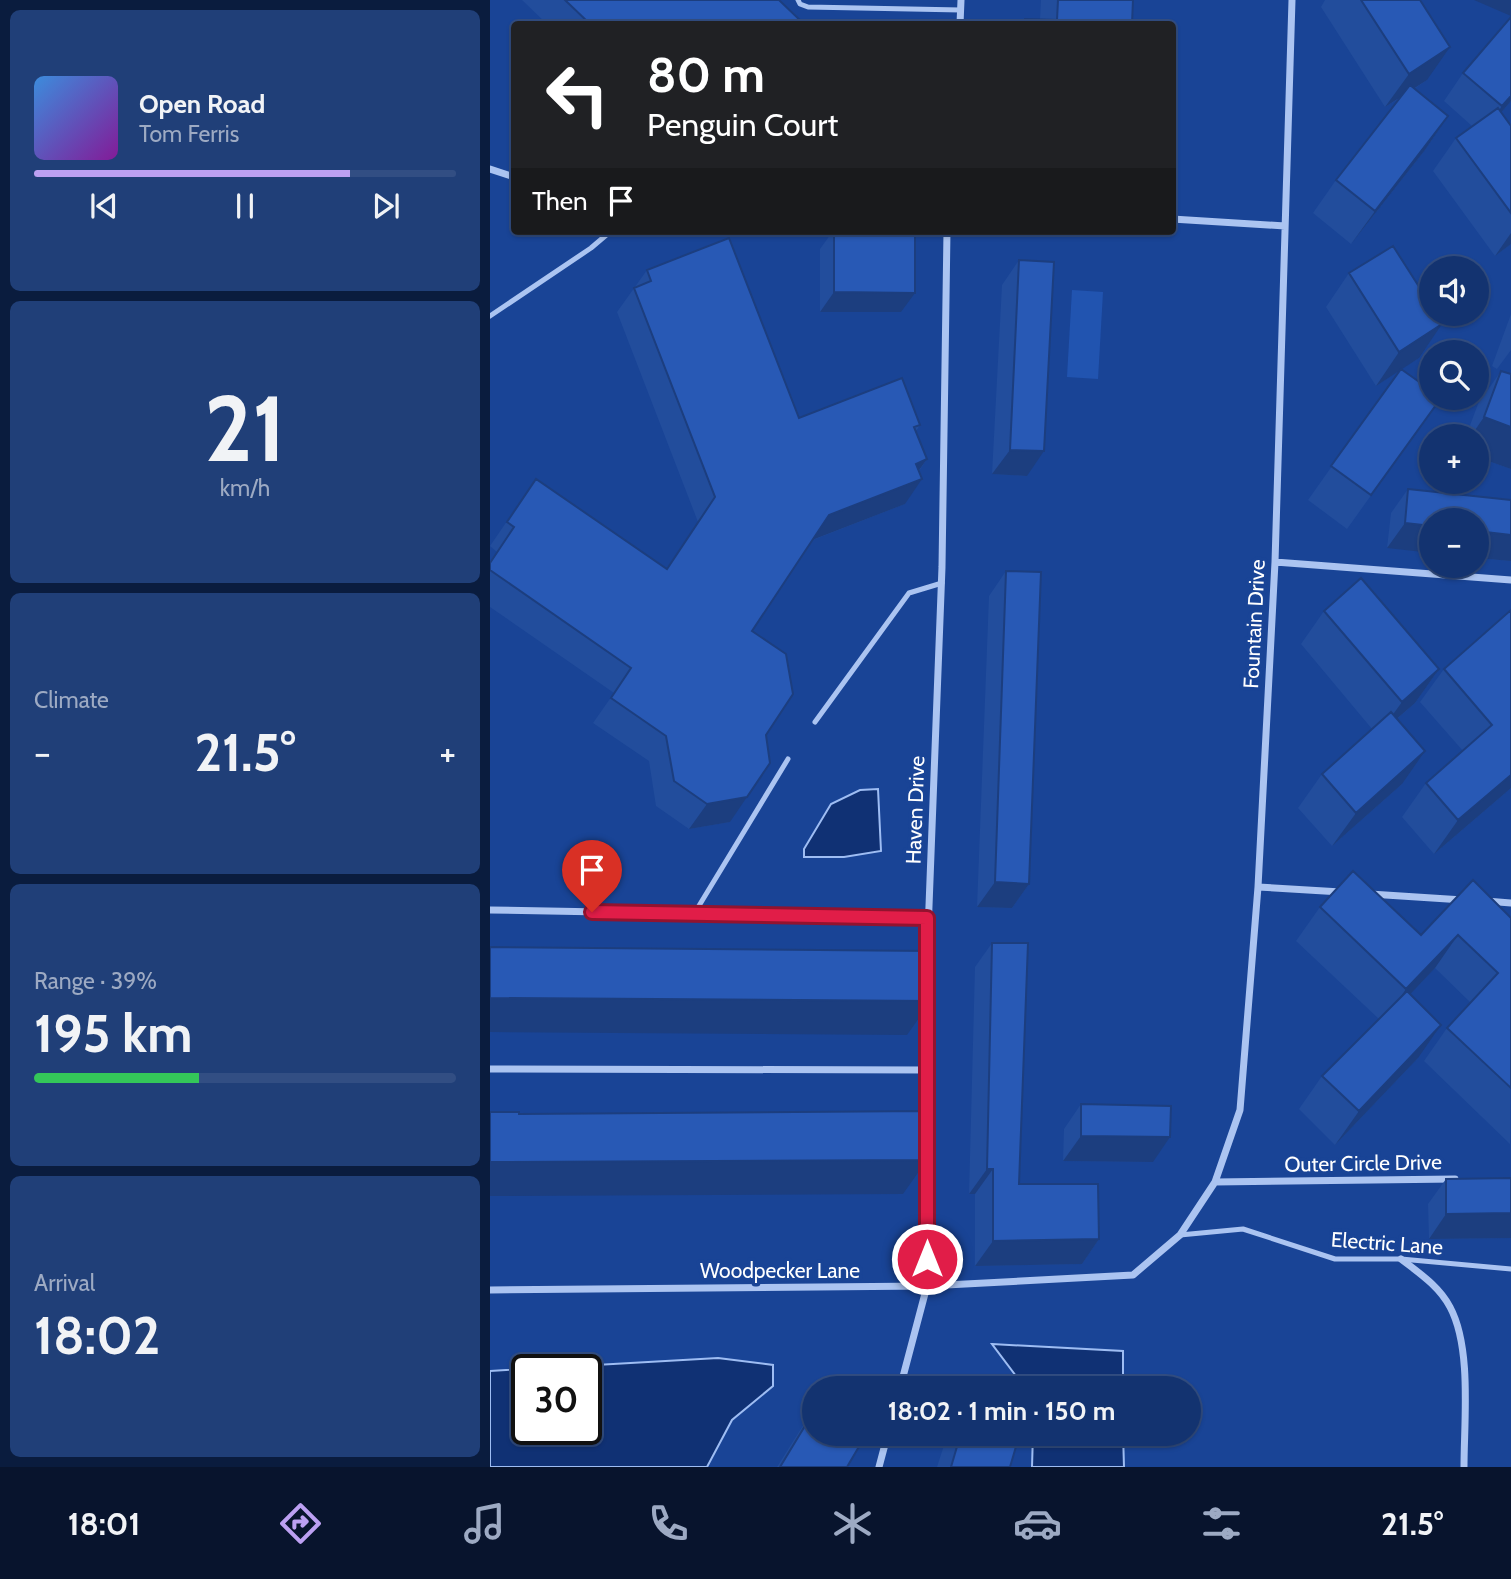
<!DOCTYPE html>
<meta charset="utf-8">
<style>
body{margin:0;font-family:Cabin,sans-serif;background:#203f78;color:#f1f3f6;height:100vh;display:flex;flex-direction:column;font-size:26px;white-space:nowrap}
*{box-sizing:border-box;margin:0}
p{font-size:23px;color:#9daac3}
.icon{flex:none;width:38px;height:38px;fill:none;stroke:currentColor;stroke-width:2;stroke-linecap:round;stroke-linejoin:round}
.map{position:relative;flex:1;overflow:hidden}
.sheet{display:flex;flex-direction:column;gap:10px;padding:10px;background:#0a1c3e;width:490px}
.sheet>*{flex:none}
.banner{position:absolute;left:21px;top:21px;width:665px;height:214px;border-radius:7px;box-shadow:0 2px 5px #0004,0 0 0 2px #324e83;background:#202124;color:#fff;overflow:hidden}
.fabs{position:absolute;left:929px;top:256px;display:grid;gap:14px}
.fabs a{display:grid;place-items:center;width:70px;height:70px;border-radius:50%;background:#133370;box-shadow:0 2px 5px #0004,0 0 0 2px #324e83;font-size:35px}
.speed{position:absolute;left:21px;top:1354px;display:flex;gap:14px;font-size:35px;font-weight:700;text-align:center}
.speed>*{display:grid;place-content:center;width:91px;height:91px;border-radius:50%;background:#133370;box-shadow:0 2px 5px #0004,0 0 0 2px #324e83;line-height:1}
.speed .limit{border:4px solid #111;border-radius:10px;background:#fff;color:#111}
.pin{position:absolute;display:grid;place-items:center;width:60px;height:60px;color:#fff;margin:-72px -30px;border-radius:50% 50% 50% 0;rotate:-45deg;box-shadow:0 0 7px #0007}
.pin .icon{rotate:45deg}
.me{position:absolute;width:77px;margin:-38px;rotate:0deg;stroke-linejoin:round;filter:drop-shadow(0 0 5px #0008)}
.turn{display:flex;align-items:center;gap:24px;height:147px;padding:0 21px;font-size:32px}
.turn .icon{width:91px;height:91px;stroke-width:2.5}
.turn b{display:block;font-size:49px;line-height:60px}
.then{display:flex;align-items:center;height:66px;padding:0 21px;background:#0003;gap:14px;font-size:26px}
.big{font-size:52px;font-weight:700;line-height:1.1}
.sheet .card{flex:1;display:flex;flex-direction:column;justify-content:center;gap:10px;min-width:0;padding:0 24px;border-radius:10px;background:#203f78}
.sheet .dial{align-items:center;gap:0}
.dial b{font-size:91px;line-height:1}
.song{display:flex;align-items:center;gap:21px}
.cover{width:84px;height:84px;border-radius:10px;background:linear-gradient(135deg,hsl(210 70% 55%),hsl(290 70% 35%))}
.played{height:7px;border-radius:4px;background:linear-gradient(90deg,#bca0f2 75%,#324e83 75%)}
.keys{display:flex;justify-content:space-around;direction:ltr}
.heat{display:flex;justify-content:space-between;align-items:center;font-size:38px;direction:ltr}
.charge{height:10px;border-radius:5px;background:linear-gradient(90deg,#34c759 39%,#324e83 0)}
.trip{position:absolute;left:312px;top:1376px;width:399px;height:70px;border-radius:35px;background:#133370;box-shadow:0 2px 5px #0004,0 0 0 2px #324e83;font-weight:700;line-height:70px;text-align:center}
.menu{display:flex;height:112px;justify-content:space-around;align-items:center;background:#08142d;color:#9daac3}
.menu .icon{width:49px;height:49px}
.menu .selected{color:#bca0f2}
.menu b{font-size:32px;color:#f1f3f6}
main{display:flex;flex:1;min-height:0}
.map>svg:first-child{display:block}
.green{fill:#2154b0}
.water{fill:#103174;stroke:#9ebdf3;stroke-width:2;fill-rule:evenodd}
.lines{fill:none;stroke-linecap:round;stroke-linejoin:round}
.service{stroke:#abc4f1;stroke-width:5}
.minor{stroke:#abc4f1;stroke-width:7}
.wall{fill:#224d9c}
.shaded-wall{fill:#1c3e7f}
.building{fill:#2859b5;stroke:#1c3e7f;stroke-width:2}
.route-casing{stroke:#92132f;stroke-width:18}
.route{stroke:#e11d48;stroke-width:12}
.labels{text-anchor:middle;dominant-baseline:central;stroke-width:7;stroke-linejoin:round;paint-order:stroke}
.street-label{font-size:21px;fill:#fff;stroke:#194496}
</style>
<main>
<section class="sheet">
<div class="card">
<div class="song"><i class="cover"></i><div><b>Open Road</b><p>Tom Ferris</p></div></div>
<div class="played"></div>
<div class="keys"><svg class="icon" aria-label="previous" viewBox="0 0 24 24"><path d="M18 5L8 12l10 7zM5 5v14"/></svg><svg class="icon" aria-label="pause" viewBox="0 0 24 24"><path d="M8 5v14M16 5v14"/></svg><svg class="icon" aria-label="next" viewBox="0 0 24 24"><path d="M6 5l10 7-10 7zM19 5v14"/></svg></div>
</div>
<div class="card dial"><b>21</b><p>km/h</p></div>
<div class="card"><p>Climate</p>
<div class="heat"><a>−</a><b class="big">21.5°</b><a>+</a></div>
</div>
<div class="card"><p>Range · 39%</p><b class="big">195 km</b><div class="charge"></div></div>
<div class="card"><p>Arrival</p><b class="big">18:02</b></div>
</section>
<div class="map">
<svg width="1021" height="1467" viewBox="0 0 1021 1467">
<rect width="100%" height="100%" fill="#194496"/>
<path class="green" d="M 582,290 L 613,292 L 608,379 L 577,377 Z"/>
<path class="water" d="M 388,789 L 391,851 L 354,857 L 314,857 L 314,849 L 341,804 L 370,790 Z
M 502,1344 L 633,1351 L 633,1388 L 535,1388 Z
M 228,1358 L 283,1365 L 283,1386 L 242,1420 L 217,1467 L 0,1467 L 0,1371 ZM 37,1370 L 96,1370 L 96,1430 L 37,1430 Z
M 543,1433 L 633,1433 L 634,1467 L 542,1467 Z"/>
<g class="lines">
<path class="service" d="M 308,0 L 310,4 L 318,7 L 471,10
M 0,316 L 101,248 L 121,231
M 325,722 L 419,593 L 452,583
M 204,914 L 298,759
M 690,1235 L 753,1229 L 845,1259 L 911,1259 L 1021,1269"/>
<path class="minor" d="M 470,24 L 471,0
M 0,169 L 24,177
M 682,219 L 795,226
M 785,562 L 1021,580
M 768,887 L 851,892
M 880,894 L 973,900
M 996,901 L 1021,903
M 0,910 L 437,918
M 437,958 L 452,567 L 457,231
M 0,1069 L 437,1070
M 725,1182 L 965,1179
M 911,1259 C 929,1273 949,1286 960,1307 C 982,1348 974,1421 974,1467
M 0,1290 L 437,1286 L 643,1275 L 690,1235 L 725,1182 L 750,1110 L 768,887 L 785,562 L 802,0
M 410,1388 L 437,1286 L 437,998
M 389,1467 L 398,1433"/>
</g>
<path class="wall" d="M 32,0 L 289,0 L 314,24 L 57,24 Z
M 551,0 L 643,0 L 642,24 L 654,24 L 531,24 L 535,19 L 550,19 Z
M 835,0 L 930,0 L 937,80 L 924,89 L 958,116 L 935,150 L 861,244 L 823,213 L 846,180 L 910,98 L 895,107 L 831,7 Z
M 1021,17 L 1021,101 L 1011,113 L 1021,126 L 1021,244 L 1005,256 L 943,171 L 966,138 L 982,126 L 954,101 L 973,73 Z
M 343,231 L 425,231 L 411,312 L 330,312 L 330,249 Z
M 529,260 L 537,476 L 502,474 L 512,285 Z
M 157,270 L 309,418 L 430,425 L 426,431 L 437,459 L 429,471 L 415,504 L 323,540 L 262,631 L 276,735 L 240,822 L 199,829 L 166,806 L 159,761 L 103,723 L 124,693 L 0,607 L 0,562 L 7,552 L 0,546 L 46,479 L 176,569 L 208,522 L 127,312 Z
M 859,273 L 929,358 L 911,369 L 927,431 L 857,529 L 818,500 L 910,370 L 886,386 L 836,307 Z
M 1021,314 L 1021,350 L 1007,369 L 1002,366 Z
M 1011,371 L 1021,469 L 987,457 L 987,436 L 976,436 L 988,404 Z
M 918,489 L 1021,500 L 1021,561 L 987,558 L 987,520 L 897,548 L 901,513 Z
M 516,571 L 539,884 L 522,908 L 487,907 L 499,596 Z
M 1021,610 L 1021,788 L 944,854 L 912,817 L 936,783 L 973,751 L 930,702 L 954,669 Z
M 834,611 L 949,669 L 925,703 L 907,719 L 912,784 L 842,846 L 808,808 L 832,774 L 882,729 L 811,644 Z
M 830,907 L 931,935 L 1021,918 L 1020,1144 L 934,1061 L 957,1028 L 981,1003 L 945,968 L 920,994 L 928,1058 L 845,1145 L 809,1109 L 832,1076 L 889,1019 L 806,941 Z
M 502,943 L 529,1184 L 609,1239 L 592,1264 L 485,1266 L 485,1194 L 479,1194 L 485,967 Z
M 591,1104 L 663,1162 L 573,1161 L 574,1129 Z
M 1021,1178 L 1021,1238 L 939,1239 L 938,1204 L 956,1179 Z
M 324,1408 L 324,1433 L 357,1467 L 287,1467 Z
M 458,1433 L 530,1433 L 520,1467 L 447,1467 Z"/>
<path class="shaded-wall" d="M 984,0 L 1021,0 L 1021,16 Z
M 960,47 L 937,80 L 895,107 L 919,74 Z
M 1021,96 L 1021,101 L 992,135 L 1012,106 Z
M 958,116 L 935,150 L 861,244 L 885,211 Z
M 1021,233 L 1021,244 L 1005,256 Z
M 344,292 L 425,293 L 411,312 L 330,312 Z
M 952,324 L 929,358 L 886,386 L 909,352 Z
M 994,417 L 1021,427 L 1021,469 L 987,457 L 987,436 L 981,436 Z
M 520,450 L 554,451 L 537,476 L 502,474 Z
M 437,459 L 419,484 L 432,479 L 415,504 L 322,540 L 339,515 L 426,464 Z
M 915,523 L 942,526 L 942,553 L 897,548 Z
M 987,531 L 1021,535 L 1021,561 L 987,558 Z
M 949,669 L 925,703 L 888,735 L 912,702 Z
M 935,751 L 912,784 L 842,846 L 866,813 Z
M 1021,775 L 1021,788 L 944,854 L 968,820 Z
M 257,797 L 240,822 L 199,829 L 217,804 Z
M 505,882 L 539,884 L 522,908 L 487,907 Z
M 968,935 L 945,968 L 893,1023 L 916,989 Z
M 0,998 L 441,1001 L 417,1035 L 0,1032 Z
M 951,1025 L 928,1058 L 845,1145 L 869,1111 Z
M 591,1136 L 680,1137 L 663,1162 L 573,1161 Z
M 437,1160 L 413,1194 L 0,1196 L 0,1162 Z
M 497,1169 L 503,1169 L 485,1194 L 479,1194 Z
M 1021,1213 L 1021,1238 L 939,1239 L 956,1214 Z
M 609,1239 L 592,1264 L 485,1266 L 503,1241 Z"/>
<path class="building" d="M 75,0 L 289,0 L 314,24 L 100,24 Z
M 568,0 L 643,0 L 642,24 L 654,24 L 535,24 L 535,19 L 567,20 Z
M 871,0 L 930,0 L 960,47 L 919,74 Z
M 1021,17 L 1021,96 L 1012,106 L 973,73 Z
M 920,85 L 958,116 L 885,211 L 846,180 Z
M 1008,108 L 1021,126 L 1021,213 L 966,138 Z
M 344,231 L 425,231 L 425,293 L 344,292 Z
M 239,238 L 309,418 L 412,378 L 430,425 L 424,427 L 437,459 L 426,464 L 432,479 L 339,515 L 262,631 L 296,654 L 303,694 L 276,735 L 280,763 L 257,797 L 217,804 L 184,781 L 176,736 L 121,698 L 141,668 L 0,570 L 0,563 L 24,527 L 17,522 L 46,479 L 177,569 L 225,497 L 144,288 L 161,281 L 157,270 Z
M 903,246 L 942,307 L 942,313 L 945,313 L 952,324 L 909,352 L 859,273 Z
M 529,260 L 564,262 L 554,451 L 520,450 Z
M 911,369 L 942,391 L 942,397 L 951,398 L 881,495 L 841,466 Z
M 1011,371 L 1021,374 L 1021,427 L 994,417 Z
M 918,489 L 1021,500 L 1021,535 L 987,531 L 987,520 L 942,520 L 942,526 L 915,523 Z
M 516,571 L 551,572 L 539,884 L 505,882 Z
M 871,578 L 949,669 L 912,702 L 834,611 Z
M 1021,610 L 1021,775 L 968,820 L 936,783 L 1002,725 L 954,669 Z
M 901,712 L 935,751 L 866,813 L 832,774 Z
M 863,871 L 931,935 L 983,880 L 1021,918 L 1021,1088 L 957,1028 L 1008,973 L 968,935 L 916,989 L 830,907 Z
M 502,943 L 538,943 L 529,1184 L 608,1184 L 609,1239 L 503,1241 L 503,1169 L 497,1169 Z
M 0,947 L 441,951 L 441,1001 L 0,998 Z
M 917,991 L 951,1025 L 869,1111 L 832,1076 Z
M 591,1104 L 681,1106 L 680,1137 L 591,1136 Z
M 436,1111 L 437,1160 L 0,1162 L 0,1112 L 29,1112 L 29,1114 Z
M 1021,1178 L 1021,1213 L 956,1214 L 956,1179 Z
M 511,1382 L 529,1388 L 509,1388 Z
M 324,1411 L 324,1433 L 377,1433 L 357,1467 L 290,1467 Z
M 471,1433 L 530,1433 L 520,1467 L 461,1467 Z"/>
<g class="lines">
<defs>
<path id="route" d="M 102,912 L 437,918 L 437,1259"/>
</defs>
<use href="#route" class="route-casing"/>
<use href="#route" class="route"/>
</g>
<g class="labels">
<g class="street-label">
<text transform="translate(764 624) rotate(-87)">Fountain Drive</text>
<text transform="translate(425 810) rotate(-88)">Haven Drive</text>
<text transform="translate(873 1163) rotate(-1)">Outer Circle Drive</text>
<text transform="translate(897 1243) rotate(4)">Electric Lane</text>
<text x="290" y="1270">Woodpecker Lane</text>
</g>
</g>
</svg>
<div class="fabs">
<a><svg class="icon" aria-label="sound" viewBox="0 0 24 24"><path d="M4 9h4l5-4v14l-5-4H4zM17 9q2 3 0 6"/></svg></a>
<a><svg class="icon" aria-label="search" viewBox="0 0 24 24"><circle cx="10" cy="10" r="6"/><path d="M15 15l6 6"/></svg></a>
<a>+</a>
<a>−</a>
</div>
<div class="speed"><div class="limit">30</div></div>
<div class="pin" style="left:102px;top:912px;background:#d93025"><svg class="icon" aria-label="arrive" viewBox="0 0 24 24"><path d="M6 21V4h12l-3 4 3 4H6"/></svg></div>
<svg class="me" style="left:437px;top:1259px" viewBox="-20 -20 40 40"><circle r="17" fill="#e11d48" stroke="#fff" stroke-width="3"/><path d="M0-11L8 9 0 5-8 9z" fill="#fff"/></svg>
<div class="trip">18:02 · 1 min · 150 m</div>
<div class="banner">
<div class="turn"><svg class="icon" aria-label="left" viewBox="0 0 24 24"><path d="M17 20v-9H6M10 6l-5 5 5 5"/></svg><div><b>80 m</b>Penguin Court</div></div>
<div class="then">Then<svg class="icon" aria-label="arrive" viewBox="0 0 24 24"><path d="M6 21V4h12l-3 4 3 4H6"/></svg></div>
</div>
</div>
</main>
<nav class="menu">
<b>18:01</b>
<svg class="icon selected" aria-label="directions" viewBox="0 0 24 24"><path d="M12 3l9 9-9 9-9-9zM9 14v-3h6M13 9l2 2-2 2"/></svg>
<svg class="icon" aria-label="music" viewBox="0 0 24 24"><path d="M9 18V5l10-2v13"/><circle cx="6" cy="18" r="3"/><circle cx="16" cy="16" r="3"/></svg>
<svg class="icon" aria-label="phone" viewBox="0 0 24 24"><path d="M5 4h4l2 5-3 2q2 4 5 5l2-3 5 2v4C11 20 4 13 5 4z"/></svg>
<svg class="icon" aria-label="climate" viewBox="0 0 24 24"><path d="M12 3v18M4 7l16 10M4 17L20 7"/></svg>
<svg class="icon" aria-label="car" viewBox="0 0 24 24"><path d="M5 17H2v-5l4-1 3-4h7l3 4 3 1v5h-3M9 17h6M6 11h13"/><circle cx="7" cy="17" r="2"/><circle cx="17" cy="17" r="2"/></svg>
<svg class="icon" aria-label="filters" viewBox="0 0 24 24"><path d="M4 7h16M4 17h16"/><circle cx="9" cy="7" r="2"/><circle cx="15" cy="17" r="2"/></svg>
<b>21.5°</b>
</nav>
